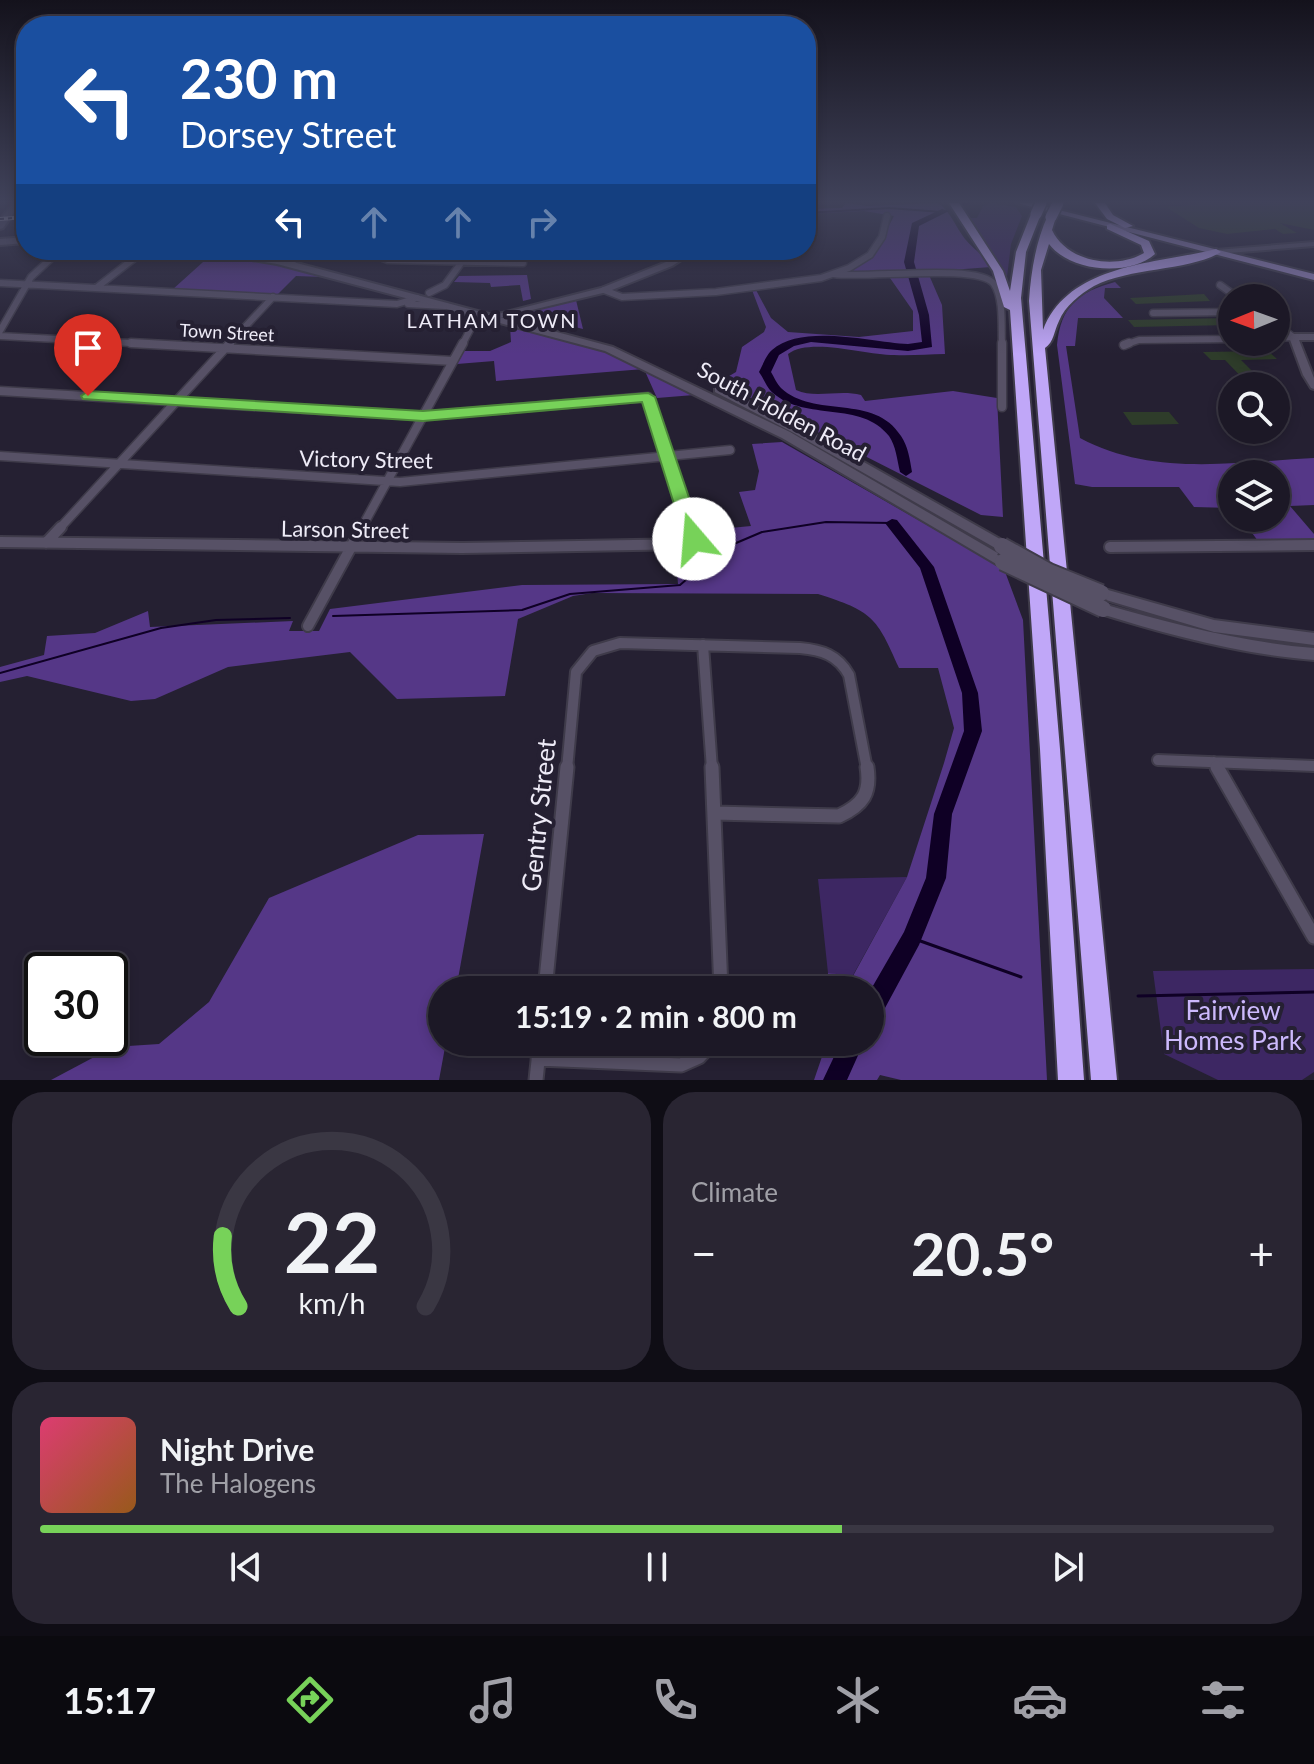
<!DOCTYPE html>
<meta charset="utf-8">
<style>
body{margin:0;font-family:Lato,sans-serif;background:#292532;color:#f1f3f6;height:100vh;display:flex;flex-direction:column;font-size:30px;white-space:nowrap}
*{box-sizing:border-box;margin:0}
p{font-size:26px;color:#a0a0a7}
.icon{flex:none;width:44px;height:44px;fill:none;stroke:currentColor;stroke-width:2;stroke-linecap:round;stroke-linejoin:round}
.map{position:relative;height:1080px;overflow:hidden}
.drawer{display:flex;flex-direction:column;gap:12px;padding:12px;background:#0f0d15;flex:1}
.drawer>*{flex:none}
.hud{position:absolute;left:16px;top:16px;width:800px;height:244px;border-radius:32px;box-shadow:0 4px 12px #0003,0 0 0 2px #3a3743;background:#1a4fa0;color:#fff;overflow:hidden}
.needle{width:52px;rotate:269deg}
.controls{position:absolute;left:1218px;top:284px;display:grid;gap:16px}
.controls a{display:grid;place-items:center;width:72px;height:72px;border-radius:50%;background:#1c1826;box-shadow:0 4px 12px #0003,0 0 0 2px #3a3743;font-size:40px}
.speed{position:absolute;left:24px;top:952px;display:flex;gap:16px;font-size:40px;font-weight:700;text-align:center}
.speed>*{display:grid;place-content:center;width:104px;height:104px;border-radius:50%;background:#1c1826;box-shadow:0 4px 12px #0003,0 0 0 2px #3a3743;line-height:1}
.speed .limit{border:4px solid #111;border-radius:12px;background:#fff;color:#111}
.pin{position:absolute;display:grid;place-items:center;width:68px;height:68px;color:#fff;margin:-82px -34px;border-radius:50% 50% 50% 0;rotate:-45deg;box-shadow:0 0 8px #0007}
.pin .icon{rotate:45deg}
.me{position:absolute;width:88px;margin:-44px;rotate:342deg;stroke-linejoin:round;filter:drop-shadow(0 0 6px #0008)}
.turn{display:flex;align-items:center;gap:28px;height:168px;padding:0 32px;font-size:36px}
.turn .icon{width:104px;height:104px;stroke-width:2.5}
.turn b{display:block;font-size:56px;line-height:68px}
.lanes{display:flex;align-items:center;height:76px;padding:0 32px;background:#0003;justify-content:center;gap:40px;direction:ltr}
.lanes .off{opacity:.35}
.big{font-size:60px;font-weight:700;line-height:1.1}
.drawer .tile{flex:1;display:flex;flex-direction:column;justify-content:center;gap:12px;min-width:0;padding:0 28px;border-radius:32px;background:#292532}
.drawer .dial{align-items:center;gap:0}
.dial svg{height:208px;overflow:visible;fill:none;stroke:#3a3743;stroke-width:7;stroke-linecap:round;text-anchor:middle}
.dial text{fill:#f1f3f6;stroke:none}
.song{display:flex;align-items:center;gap:24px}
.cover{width:96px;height:96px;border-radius:12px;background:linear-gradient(135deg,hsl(340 70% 55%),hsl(30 70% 35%))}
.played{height:8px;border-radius:4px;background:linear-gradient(90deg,#77d259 65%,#3a3743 65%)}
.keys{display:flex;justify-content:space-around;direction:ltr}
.heat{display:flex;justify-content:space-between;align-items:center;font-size:44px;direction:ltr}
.drawer .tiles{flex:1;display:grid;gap:12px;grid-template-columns:1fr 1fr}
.tile:last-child{grid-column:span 2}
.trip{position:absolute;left:428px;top:976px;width:456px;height:80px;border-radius:40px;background:#1c1826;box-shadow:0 4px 12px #0003,0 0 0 2px #3a3743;font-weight:700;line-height:80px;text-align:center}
.menu{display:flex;height:128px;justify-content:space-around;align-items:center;background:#0b0a0f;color:#a0a0a7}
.menu .icon{width:56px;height:56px}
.menu .active{color:#77d259}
.menu b{font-size:36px;color:#f1f3f6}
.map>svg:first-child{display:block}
.green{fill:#3d2763}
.forest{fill:#553787}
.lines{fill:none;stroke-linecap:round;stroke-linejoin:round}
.stream-far1{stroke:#0f0025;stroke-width:2}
.stream{stroke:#0f0025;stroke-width:3}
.river{fill:#0f0025;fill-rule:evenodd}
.building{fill:#2e3c2a}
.minor-far3-casing{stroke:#3f3b4a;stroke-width:9}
.minor-far2-casing{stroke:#3f3b4a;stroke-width:11}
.minor-far1-casing{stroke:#3f3b4a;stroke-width:14}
.minor-casing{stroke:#3f3b4a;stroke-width:17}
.tertiary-casing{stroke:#3f3b4a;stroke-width:4}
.secondary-casing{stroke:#3f3b4a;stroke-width:4}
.primary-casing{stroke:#3f3b4a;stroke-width:4}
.motorway-casing{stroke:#3f3b4a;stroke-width:4}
.minor-far3{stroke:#575166;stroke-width:6}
.minor-far2{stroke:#575166;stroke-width:8}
.minor-far1{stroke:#575166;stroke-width:10}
.minor{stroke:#575166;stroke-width:13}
.tertiary{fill:#575166;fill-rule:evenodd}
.secondary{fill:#575166;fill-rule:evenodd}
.primary{fill:#9685be;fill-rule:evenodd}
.motorway{fill:#c0a7f8;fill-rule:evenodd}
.rail-casing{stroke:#c0bdca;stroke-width:4}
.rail{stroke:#252032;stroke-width:2;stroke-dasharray:4;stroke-linecap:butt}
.secondary-bridge-casing{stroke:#3f3b4a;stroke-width:20;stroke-linecap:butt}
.motorway-bridge-casing{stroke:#3f3b4a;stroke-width:14;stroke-linecap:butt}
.secondary-bridge{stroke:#575166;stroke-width:16}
.motorway-bridge{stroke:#c0a7f8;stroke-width:11}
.route{fill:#77d259;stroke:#4d883a;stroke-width:2}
.labels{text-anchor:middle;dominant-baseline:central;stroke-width:8;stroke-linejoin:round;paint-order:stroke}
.far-street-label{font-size:18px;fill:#eeebf7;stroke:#252032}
.far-neighbourhood-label{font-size:20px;letter-spacing:2px;fill:#eeebf7;stroke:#252032}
.street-label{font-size:22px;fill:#eeebf7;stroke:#252032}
.near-street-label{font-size:26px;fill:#eeebf7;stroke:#252032}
.near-park-label{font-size:26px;fill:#ccb9fc;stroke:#252032}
</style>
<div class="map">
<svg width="1314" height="1080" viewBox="0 0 1314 1080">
<rect width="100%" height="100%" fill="#252032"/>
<path class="green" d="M 990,203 L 1016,207 L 1022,216 L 1011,244 L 1007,277 L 969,218 L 977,218 L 983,206 Z
M 907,877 L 852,977 L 828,973 L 818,879 Z
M 1314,969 L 1314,1072 L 1302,1080 L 1218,1080 L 1164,1054 L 1153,971 Z"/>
<path class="forest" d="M 846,203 L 867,206 L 938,203 C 951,212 955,226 965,239 C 973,249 984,255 991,267 L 870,276 L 843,274 C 884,253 875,251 894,216 L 864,211 L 806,214 L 806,209 L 842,208 Z
M 213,253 L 268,262 L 324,277 L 296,276 L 277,295 L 172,290 Z
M 527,275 L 531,299 L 523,301 L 520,285 L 491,287 L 490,283 L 454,282 L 459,276 Z
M 929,275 L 942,305 L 945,354 C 928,354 911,356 894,355 C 866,355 810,337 788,354 L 796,390 C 816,399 839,389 861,395 L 865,401 L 953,391 L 997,398 L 1003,517 L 981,515 L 719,382 L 736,372 L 742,347 L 764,332 L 766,327 L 752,290 L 756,290 L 771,318 L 788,332 L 859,337 L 913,331 L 913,311 L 890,278 Z
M 1115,282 L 1121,288 L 1105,288 L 1104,298 L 1123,318 L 1078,318 L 1075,346 L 1066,346 L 1080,438 C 1152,477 1235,462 1314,458 L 1314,505 L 1290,506 L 1314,534 L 1314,540 L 1258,541 L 1241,518 L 1276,518 L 1276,474 L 1232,474 L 1232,508 L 1194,507 L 1179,487 L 1092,487 L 1075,484 L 1057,345 C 1061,306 1078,292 1115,282 Z
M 576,300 L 583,329 L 528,315 L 531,309 Z
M 510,327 C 549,336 590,344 626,360 C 649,371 671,384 694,395 L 657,398 L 644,369 L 496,381 L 494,361 L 457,364 L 464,351 L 490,351 L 511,342 Z
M 782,442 L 1004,569 L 1023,620 L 1047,1080 L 901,1080 L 880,1075 L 877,1080 L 814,1080 L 827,1042 L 870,1042 L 870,990 L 830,990 L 828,973 L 853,976 L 907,877 L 944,763 L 954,728 L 938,668 L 899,668 C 877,617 872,611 818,594 L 592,593 L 573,596 L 518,619 L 505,696 L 397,699 L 350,652 L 228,667 L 155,699 L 131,701 L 27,676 L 0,682 L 0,667 L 44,655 L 47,636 L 95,633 L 148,611 L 150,627 L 293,621 L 289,631 L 319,631 L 330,609 L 522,585 L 678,584 L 675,548 L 699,545 L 699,531 L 751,526 L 739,492 L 755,490 L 759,471 L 752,444 Z
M 484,834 L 456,990 L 442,990 L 442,1042 L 446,1042 L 439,1080 L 51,1080 L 113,1047 L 159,1044 L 209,1002 L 269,898 L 418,835 Z"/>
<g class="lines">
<path class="stream-far1" d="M 806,213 L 889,208 L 942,212
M 333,616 L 522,610 L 570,594 L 680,585 L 722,549 L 762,532 L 826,522 L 892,523
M 0,673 L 161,628 L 216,620 L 290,618"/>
<path class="stream" d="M 912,938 L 1021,977
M 1138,996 L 1314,992"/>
<path class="river" d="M 959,203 L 971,203 L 961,207 L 957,205 Z
M 942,209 L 949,211 L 919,226 L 914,262 L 929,315 L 932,347 L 908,351 L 811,342 L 794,346 L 779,355 L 771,372 C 774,377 777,384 781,388 C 814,419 874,393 901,436 C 908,446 910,460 912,472 L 906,476 L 900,472 C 897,460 896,446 889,436 C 861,400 806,422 773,393 C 767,388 764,379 759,372 C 763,365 766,355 772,350 C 802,323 871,342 908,344 L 922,342 L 919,315 L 904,262 L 912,223 Z
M 892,519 L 897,520 L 934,567 L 978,693 L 982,731 L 952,814 L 946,878 L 919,945 L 878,1021 L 870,1024 L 870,991 L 904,932 L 926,878 L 934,814 L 964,731 L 962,693 L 920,568 L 885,523 Z
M 841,1042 L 864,1042 L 847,1080 L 823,1080 Z"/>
</g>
<path class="building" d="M 1198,203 L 1314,203 L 1314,230 L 1280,223 L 1297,233 L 1283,234 L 1275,229 L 1227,234 L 1199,228 L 1166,207 L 1200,204 Z
M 1204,294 L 1210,301 L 1136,304 L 1130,298 Z
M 1232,318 L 1232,325 L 1134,327 L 1128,320 Z
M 1268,351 L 1277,359 L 1241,360 L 1267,386 L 1250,386 L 1225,360 L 1211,360 L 1203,352 Z
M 1123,412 L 1169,412 L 1179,424 L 1132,425 Z"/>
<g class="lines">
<defs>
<path id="minor-far3" d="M 375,255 L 388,260 L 523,263
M 834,274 C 864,279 979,263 994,284 C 1004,299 1001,328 1002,345
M 0,283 L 397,304 L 417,298
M 1220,285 L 1238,298
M 96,288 L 145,250
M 604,290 L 622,297 L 716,292 L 821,278 L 849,268 L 870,255 L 882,237 L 887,216
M 429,293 L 445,285 L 461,263
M 408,304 L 445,306
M 1153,313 L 1232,312
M 1276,324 L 1293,337
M 0,331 L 31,277 L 60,250
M 0,336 L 168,345
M 1276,338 L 1293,337
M 228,345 L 273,297
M 462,345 L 471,328 L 490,317
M 1124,345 L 1139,340 L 1232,339"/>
<path id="minor-far2" d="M 131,343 L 453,361
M 1002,343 L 1002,407
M 1124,345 L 1129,343
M 0,391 L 423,416 L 648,397 L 691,529
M 0,456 L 400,482 L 730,450
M 59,529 L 230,343
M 361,529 L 463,343"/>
<path id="minor-far1" d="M 0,542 L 462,548 L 690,544 L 694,539 L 690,527
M 46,543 L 61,527
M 1110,547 L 1314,545
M 308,626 L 362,527
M 703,645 L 712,769
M 1158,760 L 1314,766
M 1214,762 L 1218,769
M 567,769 L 576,672 L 593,651 L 620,643 L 800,648 C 822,650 838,655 849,675 L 867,769"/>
<path id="minor" d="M 712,767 L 721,990
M 1217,767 L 1314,937
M 715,813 L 839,816 C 863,805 871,793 867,767
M 545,990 L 567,767
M 538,1059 L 681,1065 L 699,1057 L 713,1042
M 536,1080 L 540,1042"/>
<path id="tertiary" d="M 1314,242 L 1314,246 L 1216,254 L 1212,252 L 1216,250 Z
M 300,250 L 308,250 L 292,266 L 286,266 L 286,262 Z
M 687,250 L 697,250 L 672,266 L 607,292 L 490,320 L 486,317 L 601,288 L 666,262 Z
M 1314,334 L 1314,340 L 1299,340 L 1314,378 L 1314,389 L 1311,388 L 1303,375 L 1289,337 L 1293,334 Z"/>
<path id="secondary" d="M 13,203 L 21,203 L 3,228 L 0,229 L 0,220 Z
M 26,237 L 26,243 L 0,245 L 0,239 Z
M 205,250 L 226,250 L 278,258 L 613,347 L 790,432 L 1008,559 L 1010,562 L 1003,567 L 998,565 L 782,438 L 605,351 L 277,264 L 209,253 Z
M 719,387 L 800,426 L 1007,543 L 1009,546 L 1002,551 L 997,549 L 792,432 L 715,392 L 715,388 Z
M 1101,588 L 1214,620 L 1314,633 L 1314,645 L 1214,632 L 1096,597 L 1094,593 Z
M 1103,604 C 1173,624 1241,642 1314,648 L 1314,660 C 1239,654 1169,635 1098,613 L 1095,609 L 1098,605 Z"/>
<path id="primary" d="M 1017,203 L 1031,203 L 1314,274 L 1314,280 Z"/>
<path id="motorway" d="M 949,203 L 959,203 L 1003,271 L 1010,291 L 1016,252 L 1031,214 L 1036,211 L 1041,214 L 1026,252 L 1021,298 L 1060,749 L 1084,1080 L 1058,1080 L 1040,749 L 1010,310 L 1004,307 L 993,271 Z
M 1095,203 L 1105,203 L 1113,215 L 1133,226 L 1125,228 L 1107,219 Z
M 1051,214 L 1056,217 L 1052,230 C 1067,262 1115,270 1144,253 L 1141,245 L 1107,229 L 1107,225 L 1110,224 L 1149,241 L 1155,254 C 1129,277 1070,272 1049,244 L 1041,270 L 1043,330 C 1069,263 1157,264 1216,249 L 1221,252 C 1190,271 1131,267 1094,286 C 1080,294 1065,306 1059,321 C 1054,331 1054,342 1045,348 L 1117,1080 L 1091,1080 L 1029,301 C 1031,271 1036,241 1048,215 Z"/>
</defs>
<use href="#minor-far3" class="minor-far3-casing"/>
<use href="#minor-far2" class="minor-far2-casing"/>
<use href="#minor-far1" class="minor-far1-casing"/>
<use href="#minor" class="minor-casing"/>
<use href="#tertiary" class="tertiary-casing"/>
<use href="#secondary" class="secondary-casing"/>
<use href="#primary" class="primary-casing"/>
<use href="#motorway" class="motorway-casing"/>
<use href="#minor-far3" class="minor-far3"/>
<use href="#minor-far2" class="minor-far2"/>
<use href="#minor-far1" class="minor-far1"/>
<use href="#minor" class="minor"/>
<use href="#tertiary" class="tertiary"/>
<use href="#secondary" class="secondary"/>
<use href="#primary" class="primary"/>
<use href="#motorway" class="motorway"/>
<defs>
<path id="rail" d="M 0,219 L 26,217"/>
</defs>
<use href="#rail" class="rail-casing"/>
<use href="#rail" class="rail"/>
<defs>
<path id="secondary-bridge" d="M 1002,546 L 1049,572 L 1101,593
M 1003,562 L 1103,609"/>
<path id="motorway-bridge" d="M 1036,214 L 1041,203
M 1051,217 L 1058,203"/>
</defs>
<use href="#secondary-bridge" class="secondary-bridge-casing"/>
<use href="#motorway-bridge" class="motorway-bridge-casing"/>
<use href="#secondary-bridge" class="secondary-bridge"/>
<use href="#motorway-bridge" class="motorway-bridge"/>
</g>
<linearGradient id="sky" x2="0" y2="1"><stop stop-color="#14121c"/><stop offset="0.57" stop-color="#40425a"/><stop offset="1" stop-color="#40425a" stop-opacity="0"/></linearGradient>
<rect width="1314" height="354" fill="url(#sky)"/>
<path class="route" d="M 88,391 L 423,411 L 648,393 L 655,397 L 703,539 L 694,545 L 685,539 L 642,402 L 423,421 L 83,399 L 81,396 Z"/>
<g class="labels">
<g class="far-street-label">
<text transform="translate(227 332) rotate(3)">Town Street</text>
</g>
<g class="far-neighbourhood-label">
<text x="492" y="320">LATHAM TOWN</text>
</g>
<g class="street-label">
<text transform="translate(782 411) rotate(28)">South Holden Road</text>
<text transform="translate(366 459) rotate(1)">Victory Street</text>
<text transform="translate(345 529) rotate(1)">Larson Street</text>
</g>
<g class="near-street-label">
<text transform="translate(538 815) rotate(-84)">Gentry Street</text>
</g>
<g class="near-park-label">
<text x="1233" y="1010">Fairview<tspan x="1233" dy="30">Homes Park</tspan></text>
</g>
</g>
</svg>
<div class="controls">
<a><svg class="needle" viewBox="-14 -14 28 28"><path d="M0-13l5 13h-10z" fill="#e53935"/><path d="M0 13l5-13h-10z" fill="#a0a0a7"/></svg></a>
<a><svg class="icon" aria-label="search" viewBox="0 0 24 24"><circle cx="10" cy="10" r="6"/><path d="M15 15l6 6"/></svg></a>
<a><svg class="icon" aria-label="layers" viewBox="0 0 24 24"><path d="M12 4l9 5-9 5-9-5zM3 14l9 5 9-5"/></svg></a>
</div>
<div class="speed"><div class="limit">30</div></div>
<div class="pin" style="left:88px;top:396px;background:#d93025"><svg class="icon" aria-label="arrive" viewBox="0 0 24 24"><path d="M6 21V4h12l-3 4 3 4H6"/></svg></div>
<svg class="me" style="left:694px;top:539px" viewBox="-20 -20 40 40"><circle r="19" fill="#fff"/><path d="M0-13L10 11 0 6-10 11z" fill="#77d259"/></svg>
<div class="trip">15:19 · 2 min · 800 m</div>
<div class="hud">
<div class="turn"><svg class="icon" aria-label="left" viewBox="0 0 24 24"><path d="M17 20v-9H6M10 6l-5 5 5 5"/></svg><div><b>230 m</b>Dorsey Street</div></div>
<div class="lanes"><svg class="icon" aria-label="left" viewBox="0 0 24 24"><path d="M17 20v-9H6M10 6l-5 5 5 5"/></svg><svg class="icon off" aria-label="ahead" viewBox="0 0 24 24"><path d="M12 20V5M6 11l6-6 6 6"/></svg><svg class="icon off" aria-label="ahead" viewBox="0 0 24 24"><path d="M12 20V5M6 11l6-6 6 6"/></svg><svg class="icon off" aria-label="right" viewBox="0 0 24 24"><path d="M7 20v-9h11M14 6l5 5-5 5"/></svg></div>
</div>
</div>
<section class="drawer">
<div class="tiles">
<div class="tile dial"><svg viewBox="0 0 100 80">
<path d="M14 69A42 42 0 1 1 86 69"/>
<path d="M14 69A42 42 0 0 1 8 42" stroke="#77d259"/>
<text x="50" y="56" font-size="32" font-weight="700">22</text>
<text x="50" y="72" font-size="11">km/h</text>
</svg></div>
<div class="tile"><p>Climate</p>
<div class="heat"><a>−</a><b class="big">20.5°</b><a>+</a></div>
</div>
<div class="tile">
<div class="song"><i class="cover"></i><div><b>Night Drive</b><p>The Halogens</p></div></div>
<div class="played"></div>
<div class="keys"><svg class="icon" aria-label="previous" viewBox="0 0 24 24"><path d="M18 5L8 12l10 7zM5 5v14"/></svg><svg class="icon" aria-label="pause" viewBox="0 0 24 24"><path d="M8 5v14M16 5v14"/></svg><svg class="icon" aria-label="next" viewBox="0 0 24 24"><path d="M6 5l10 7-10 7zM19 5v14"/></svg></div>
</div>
</div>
</section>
<nav class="menu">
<b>15:17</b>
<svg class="icon active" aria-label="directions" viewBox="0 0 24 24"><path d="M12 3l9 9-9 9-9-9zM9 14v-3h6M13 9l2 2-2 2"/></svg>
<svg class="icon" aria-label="music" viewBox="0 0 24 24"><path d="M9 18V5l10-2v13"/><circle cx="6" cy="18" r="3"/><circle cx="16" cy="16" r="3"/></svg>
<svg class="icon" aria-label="phone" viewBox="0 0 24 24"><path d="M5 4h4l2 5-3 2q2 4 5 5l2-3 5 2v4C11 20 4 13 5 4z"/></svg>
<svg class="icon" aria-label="climate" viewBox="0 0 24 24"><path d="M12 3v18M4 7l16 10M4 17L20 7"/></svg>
<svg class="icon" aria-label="car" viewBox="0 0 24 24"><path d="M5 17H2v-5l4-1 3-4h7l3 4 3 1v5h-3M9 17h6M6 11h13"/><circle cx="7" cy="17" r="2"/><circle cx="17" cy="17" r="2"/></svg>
<svg class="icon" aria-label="filters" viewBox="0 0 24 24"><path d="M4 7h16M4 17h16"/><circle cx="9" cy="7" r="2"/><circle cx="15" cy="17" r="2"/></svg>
</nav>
